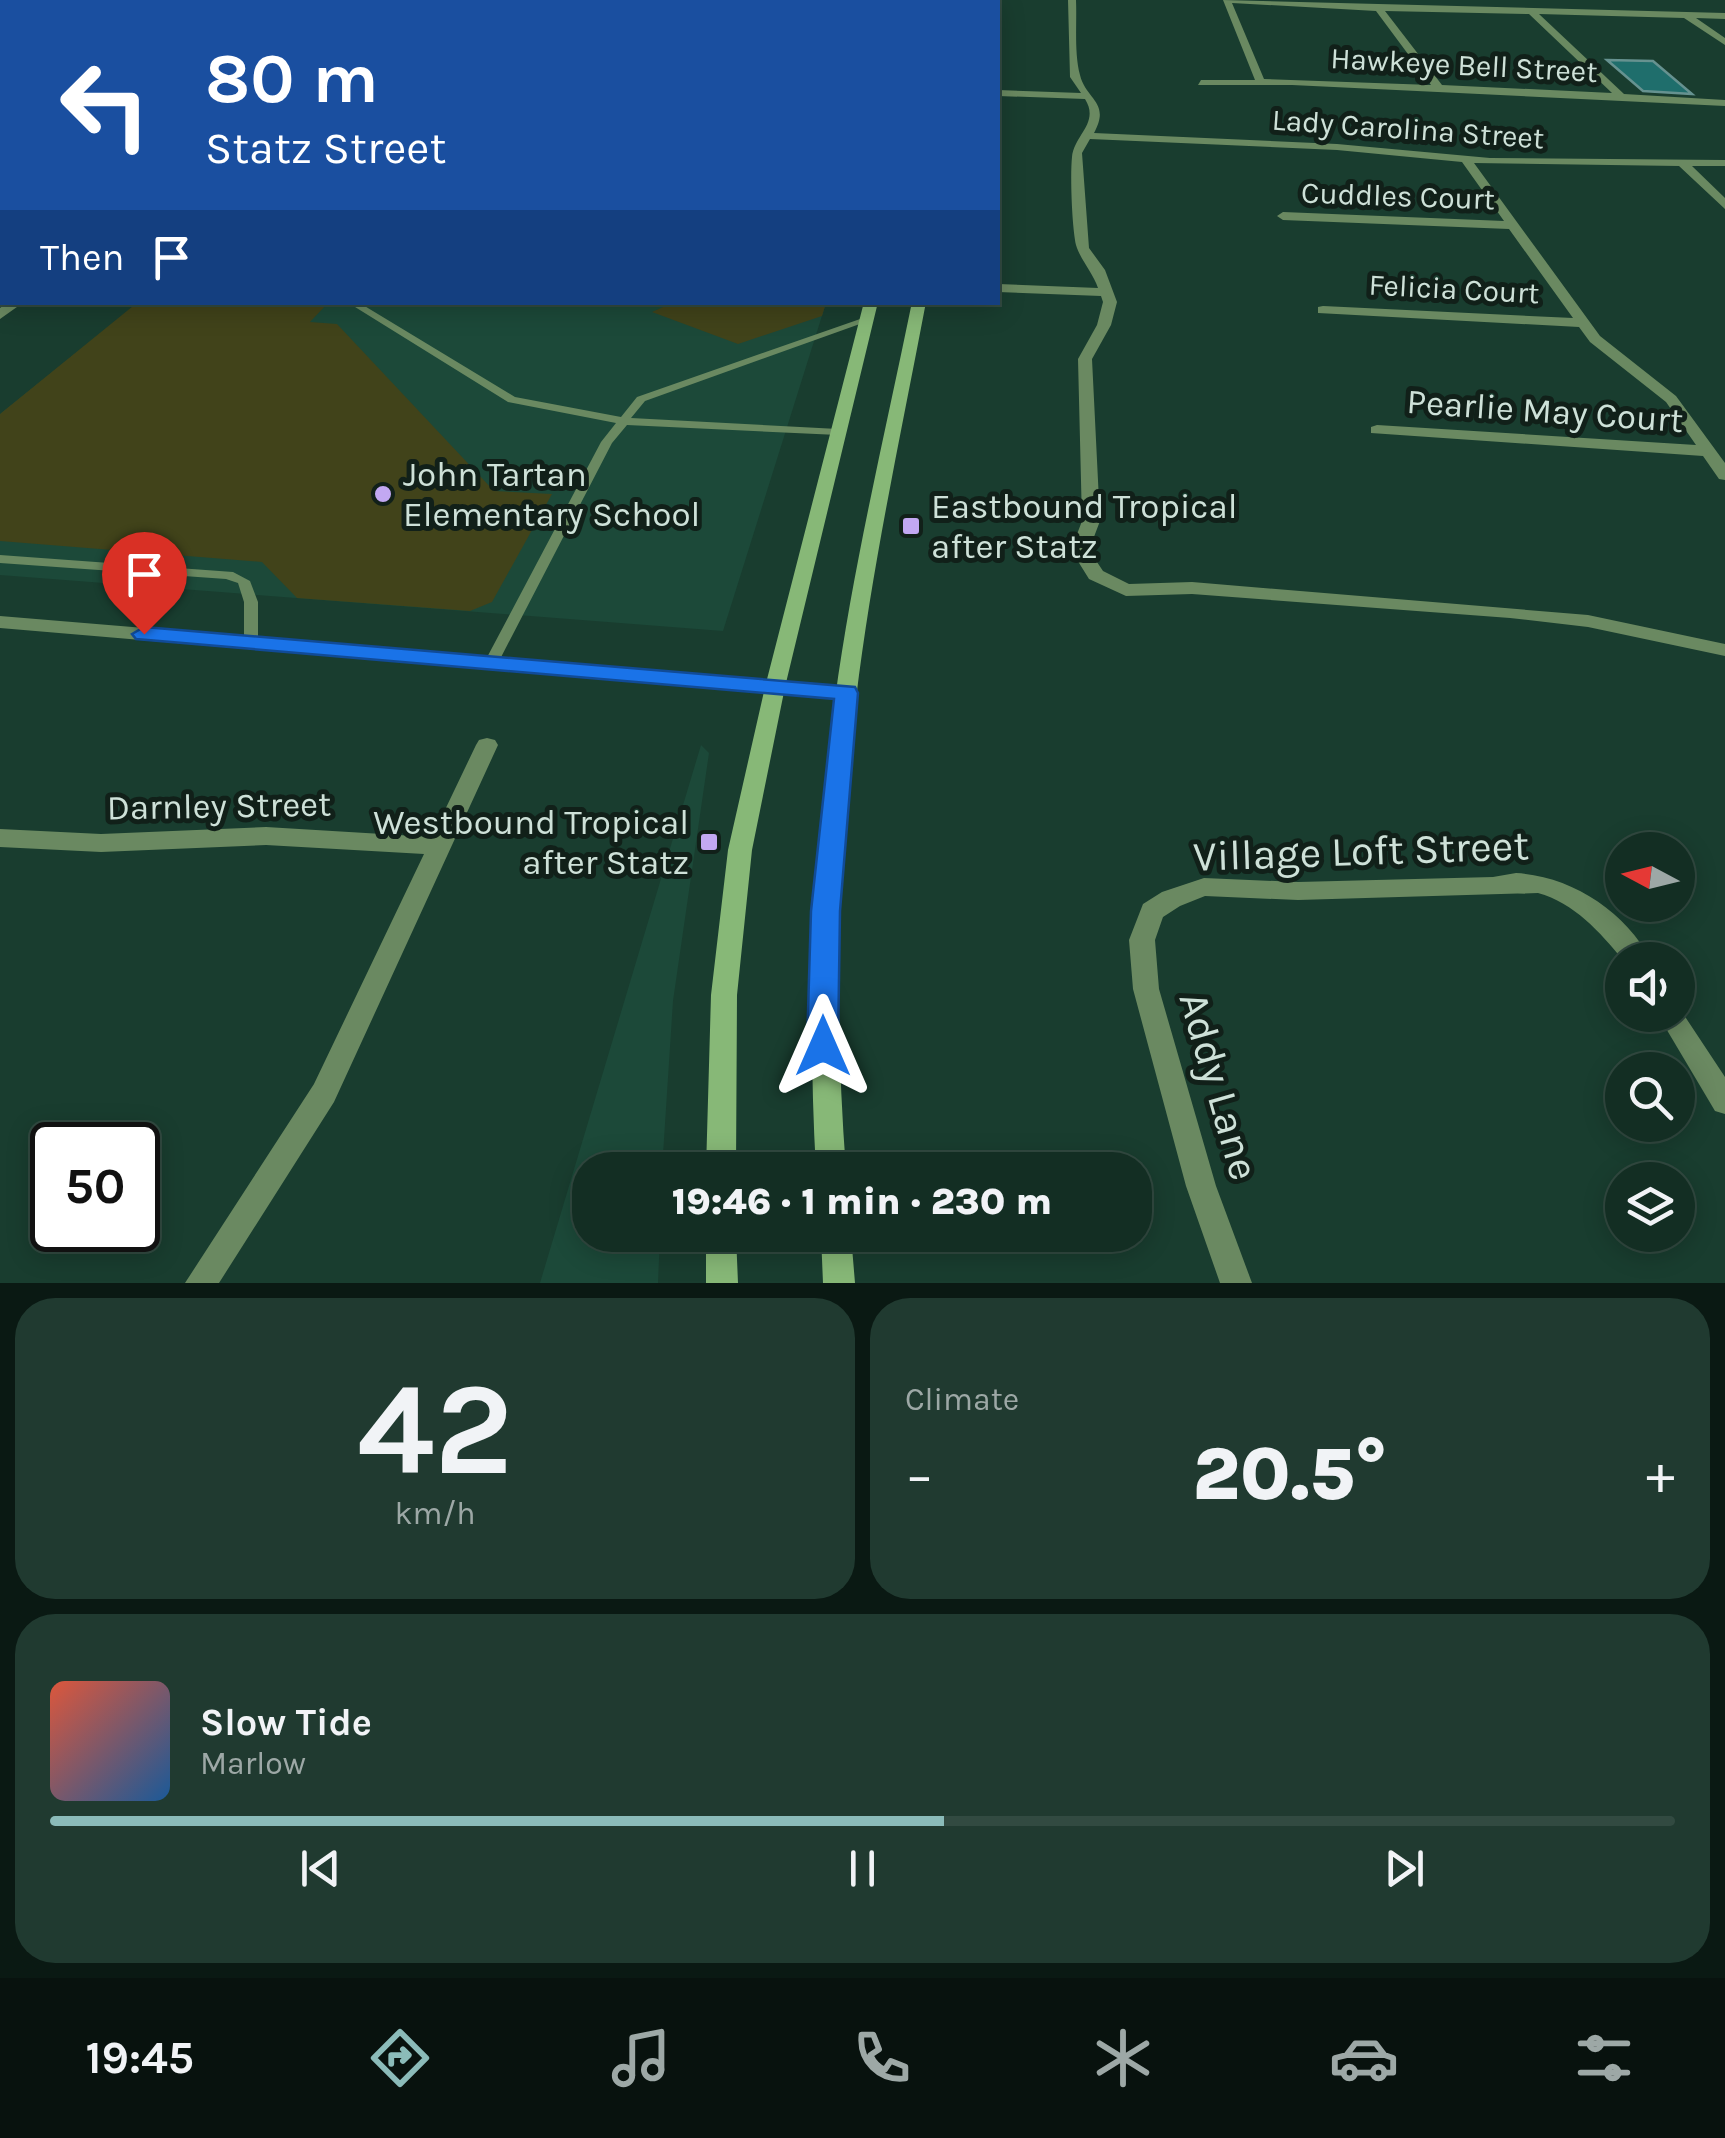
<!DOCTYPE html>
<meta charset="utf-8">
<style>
body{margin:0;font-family:Karla,sans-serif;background:#203a30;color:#f1f3f6;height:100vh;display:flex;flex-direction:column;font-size:38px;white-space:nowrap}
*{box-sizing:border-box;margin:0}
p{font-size:32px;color:#9da8a6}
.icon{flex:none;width:55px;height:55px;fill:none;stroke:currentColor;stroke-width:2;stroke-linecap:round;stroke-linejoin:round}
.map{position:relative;height:1283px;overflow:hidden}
.details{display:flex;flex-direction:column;gap:15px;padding:15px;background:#0a1913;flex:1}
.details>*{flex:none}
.top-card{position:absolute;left:0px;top:0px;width:1000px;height:305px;box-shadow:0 5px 25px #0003,0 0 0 2px #324a41;background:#1a4fa0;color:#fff;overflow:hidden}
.needle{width:65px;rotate:277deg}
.buttons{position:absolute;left:1605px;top:832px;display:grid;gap:20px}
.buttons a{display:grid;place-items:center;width:90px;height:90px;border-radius:50%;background:#132e23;box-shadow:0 5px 25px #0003,0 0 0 2px #324a41;font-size:50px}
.speed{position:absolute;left:30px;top:1122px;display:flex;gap:20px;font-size:50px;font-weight:700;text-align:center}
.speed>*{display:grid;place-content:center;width:130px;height:130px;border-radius:50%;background:#132e23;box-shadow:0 5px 25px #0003,0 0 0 2px #324a41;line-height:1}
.speed .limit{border:5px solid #111;border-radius:15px;background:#fff;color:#111}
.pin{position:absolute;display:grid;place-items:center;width:85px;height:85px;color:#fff;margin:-102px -42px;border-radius:50% 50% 50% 0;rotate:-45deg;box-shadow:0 0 10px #0007}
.pin .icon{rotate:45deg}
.me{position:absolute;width:110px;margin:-55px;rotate:0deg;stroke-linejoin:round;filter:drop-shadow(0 0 8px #0008)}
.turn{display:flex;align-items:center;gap:35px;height:210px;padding:0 40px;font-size:45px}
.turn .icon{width:130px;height:130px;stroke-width:2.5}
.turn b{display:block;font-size:70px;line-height:85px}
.then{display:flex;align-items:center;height:95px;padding:0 40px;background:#0003;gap:20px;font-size:38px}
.big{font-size:75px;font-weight:800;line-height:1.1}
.details .card{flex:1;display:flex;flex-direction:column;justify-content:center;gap:15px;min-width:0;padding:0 35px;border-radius:40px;background:#203a30}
.details .dial{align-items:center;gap:0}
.dial b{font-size:130px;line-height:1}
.song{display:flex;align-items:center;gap:30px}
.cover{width:120px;height:120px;border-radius:15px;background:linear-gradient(135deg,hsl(10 70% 55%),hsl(210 70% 35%))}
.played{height:10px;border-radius:5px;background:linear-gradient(90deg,#8bbbb9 55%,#324a41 55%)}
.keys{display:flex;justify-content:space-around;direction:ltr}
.heat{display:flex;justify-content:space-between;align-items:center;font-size:55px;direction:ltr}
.details .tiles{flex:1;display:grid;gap:15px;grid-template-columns:1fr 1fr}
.card:last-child{grid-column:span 2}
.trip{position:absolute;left:572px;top:1152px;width:580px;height:100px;border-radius:40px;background:#132e23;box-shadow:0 5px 25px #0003,0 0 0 2px #324a41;font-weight:800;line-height:100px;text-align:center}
.dock{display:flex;height:160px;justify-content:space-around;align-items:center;background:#08120e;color:#9da8a6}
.dock .icon{width:70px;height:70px}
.dock .on{color:#8bbbb9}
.dock b{font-size:45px;color:#f1f3f6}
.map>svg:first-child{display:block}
.built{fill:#1c4939}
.green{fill:#41431a}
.building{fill:#1f6e6c;stroke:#669290;stroke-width:2.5}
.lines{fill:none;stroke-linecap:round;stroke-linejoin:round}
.service{fill:#6a8961;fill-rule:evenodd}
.minor{fill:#6a8961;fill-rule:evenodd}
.tertiary{fill:#6a8961;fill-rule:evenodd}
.secondary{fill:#87b877;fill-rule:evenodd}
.route{fill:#1a73e8;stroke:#114b97;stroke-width:2.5}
.poi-dot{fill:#c2a8f2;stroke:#112019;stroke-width:4}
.labels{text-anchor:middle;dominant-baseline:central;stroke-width:10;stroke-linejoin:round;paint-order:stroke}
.far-street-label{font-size:30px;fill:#cee1d8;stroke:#112019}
.street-label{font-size:35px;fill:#cee1d8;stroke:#112019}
.poi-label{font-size:35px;fill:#cee1d8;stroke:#112019;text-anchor:start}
.near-street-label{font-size:42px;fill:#cee1d8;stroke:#112019}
</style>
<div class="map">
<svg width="1725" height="1283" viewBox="0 0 1725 1283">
<rect width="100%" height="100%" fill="#193d2f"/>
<path class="built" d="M 138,303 L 826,303 L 723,631 L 0,575 L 0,414 Z
M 701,745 L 709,753 L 673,1001 L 662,1170 L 590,1170 L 590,1235 L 660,1235 L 658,1283 L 540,1283 Z"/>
<path class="green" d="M 138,302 L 328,303 L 310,322 L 337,324 L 494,491 L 552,494 L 492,602 L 470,611 L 297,598 L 262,562 L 0,541 L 0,414 Z
M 672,303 L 672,302 L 826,303 L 822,316 L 738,344 L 652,312 Z"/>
<path class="building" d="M 1607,60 L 1653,61 L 1692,94 L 1643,91 Z"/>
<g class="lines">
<path class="service" d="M 347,302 L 358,302 L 515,397 L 621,417 L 637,397 L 863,318 L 871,320 L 645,401 L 631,418 L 838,429 L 844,432 L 838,435 L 627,425 L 612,443 L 498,663 L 491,667 L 484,663 L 601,442 L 616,423 L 508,402 Z
M 0,555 L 233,572 L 250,581 L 258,602 L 258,643 L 251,647 L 244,643 L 244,602 L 238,583 L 226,579 L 0,563 Z"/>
<path class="minor" d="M 1068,0 L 1076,0 C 1077,23 1074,52 1080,75 C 1086,100 1111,102 1094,133 L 1337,144 L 1490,158 L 1725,160 L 1725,166 L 1692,166 L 1725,198 L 1725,209 L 1679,166 L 1474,163 L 1600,336 L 1676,396 L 1725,463 L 1725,480 L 1719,479 L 1703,456 L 1371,433 L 1371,427 L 1377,425 L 1696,445 L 1666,402 L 1590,342 L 1579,327 L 1318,313 L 1318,307 L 1323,306 L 1573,318 L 1509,229 L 1283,220 L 1277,216 L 1283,212 L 1504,221 L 1462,162 L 1337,150 L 1090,139 L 1082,153 L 1089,248 L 1105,270 L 1117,302 L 1111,325 L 1092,359 L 1100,521 L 1089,550 L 1103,571 L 1129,584 L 1192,582 L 1588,615 L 1725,644 L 1725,656 L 1588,627 L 1510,618 L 1192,594 L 1126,596 L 1089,579 L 1071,550 L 1082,521 L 1078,359 L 1097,325 L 1103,302 L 1101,296 L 998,292 L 998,284 L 1098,288 C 1093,273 1080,259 1076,245 C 1072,227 1070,176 1072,157 C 1074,135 1100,123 1085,99 L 998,96 L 998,90 L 1081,93 L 1070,77 Z
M 1223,0 L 1725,13 L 1725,19 L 1696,18 L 1725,38 L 1725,45 L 1684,18 L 1539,14 L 1624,94 L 1725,100 L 1725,106 L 1292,85 L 1198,85 L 1201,80 L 1255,80 ZM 1232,3 L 1376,11 L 1431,85 L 1264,79 ZM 1385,11 L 1529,14 L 1612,93 L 1442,85 Z
M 0,14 L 2,15 L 2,19 L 0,20 Z
M 8,302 L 24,302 L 0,319 L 0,308 Z
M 487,738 L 495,740 L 498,745 L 334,1102 L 219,1283 L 185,1283 L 314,1084 L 424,854 L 266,845 L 101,852 L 0,847 L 0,829 L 101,834 L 266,827 L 432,837 L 476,745 L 479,740 Z
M 1516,873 C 1571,876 1625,911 1651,960 L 1623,960 C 1600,932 1574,903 1538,893 L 1298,900 L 1205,896 L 1180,906 L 1163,917 L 1155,940 L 1159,989 L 1216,1186 L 1252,1283 L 1220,1283 L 1186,1186 L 1133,989 L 1129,940 L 1143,904 L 1162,892 L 1204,878 L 1298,882 L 1493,877 Z
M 1678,1006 L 1725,1077 L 1725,1114 L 1715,1111 L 1658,1015 L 1678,1015 Z"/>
<path class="tertiary" d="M 0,46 L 2,46 L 2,52 L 0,52 Z
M 2,74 L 2,80 L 0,81 L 0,75 Z
M 0,616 L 846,686 L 856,693 L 846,700 L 0,628 Z"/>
<path class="secondary" d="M 971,0 L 979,0 L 979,2 L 971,2 Z
M 864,302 L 878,302 L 785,687 L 752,850 L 737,995 L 736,1170 L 706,1170 L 711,995 L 728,850 L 765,687 Z
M 912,302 L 926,302 C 901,434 872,566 856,699 C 837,856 834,1013 846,1170 L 816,1170 C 807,1012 813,855 835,699 C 853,566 885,434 912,302 Z
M 706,1235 L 736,1235 L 738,1283 L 706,1283 Z
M 821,1235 L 851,1235 L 855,1283 L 823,1283 Z"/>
</g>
<path class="route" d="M 144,627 L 855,687 L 858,693 L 840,911 L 838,1046 L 834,1055 L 823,1059 L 812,1055 L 807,1046 L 811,911 L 834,699 L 136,639 L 132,634 Z"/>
<g class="poi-dot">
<circle cx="383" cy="494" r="10"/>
<rect x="901" y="516" width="20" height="20" rx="5"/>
<rect x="699" y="832" width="20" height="20" rx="5"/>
</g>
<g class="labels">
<g class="far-street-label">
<text transform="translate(1464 65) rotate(3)">Hawkeye Bell Street</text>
<text transform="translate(1408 129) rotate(4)">Lady Carolina Street</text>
<text transform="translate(1398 196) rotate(2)">Cuddles Court</text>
<text transform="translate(1454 289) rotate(3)">Felicia Court</text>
</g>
<g class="street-label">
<text transform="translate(1545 411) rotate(4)">Pearlie May Court</text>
<text transform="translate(219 806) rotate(-1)">Darnley Street</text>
</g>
<g class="poi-label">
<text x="403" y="474">John Tartan<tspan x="403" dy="40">Elementary School</tspan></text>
<text x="931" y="506">Eastbound Tropical<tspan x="931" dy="40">after Statz</tspan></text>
<text x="689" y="822" text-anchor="end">Westbound Tropical<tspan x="689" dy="40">after Statz</tspan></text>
</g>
<g class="near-street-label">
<text transform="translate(1361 851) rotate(-2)">Village Loft Street</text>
<text transform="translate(1219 1086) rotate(74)">Addy Lane</text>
</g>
</g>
</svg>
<div class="buttons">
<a><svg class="needle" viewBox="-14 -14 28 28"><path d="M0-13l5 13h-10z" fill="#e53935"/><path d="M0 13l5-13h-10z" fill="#9da8a6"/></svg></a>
<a><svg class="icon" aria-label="sound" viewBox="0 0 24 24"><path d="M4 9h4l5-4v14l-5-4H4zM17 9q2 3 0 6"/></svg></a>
<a><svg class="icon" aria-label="search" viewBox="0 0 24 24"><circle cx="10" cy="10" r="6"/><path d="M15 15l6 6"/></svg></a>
<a><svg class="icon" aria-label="layers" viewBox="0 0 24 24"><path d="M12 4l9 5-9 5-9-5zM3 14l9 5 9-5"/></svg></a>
</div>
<div class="speed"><div class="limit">50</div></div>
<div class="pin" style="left:144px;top:634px;background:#d93025"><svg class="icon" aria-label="arrive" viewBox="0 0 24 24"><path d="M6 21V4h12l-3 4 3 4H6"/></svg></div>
<svg class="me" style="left:823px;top:1046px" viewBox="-20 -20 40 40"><path d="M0-17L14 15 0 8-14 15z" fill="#1a73e8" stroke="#fff" stroke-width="4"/></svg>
<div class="trip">19:46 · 1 min · 230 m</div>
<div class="top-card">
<div class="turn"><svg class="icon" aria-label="left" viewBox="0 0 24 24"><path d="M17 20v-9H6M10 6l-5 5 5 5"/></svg><div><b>80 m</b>Statz Street</div></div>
<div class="then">Then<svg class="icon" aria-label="arrive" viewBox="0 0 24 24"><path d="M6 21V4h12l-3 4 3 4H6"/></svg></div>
</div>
</div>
<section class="details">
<div class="tiles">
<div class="card dial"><b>42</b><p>km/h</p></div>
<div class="card"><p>Climate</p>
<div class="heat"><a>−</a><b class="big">20.5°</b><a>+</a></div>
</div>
<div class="card">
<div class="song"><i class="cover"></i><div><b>Slow Tide</b><p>Marlow</p></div></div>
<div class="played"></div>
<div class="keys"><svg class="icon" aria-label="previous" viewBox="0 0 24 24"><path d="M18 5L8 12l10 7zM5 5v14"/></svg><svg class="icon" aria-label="pause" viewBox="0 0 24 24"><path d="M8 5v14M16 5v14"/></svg><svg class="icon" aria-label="next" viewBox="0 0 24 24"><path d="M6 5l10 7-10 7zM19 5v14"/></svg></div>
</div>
</div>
</section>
<nav class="dock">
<b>19:45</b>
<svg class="icon on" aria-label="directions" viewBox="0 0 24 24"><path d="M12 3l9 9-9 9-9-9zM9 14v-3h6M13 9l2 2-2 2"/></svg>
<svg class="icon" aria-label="music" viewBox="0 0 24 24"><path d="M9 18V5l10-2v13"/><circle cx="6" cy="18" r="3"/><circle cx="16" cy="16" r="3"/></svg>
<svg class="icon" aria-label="phone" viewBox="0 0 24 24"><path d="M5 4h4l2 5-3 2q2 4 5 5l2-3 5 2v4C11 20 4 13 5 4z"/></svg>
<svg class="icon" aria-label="climate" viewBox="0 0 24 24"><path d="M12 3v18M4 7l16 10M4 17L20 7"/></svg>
<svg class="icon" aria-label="car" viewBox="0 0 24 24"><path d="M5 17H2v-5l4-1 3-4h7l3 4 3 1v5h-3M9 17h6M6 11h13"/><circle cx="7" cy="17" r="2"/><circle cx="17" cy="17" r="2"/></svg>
<svg class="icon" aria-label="filters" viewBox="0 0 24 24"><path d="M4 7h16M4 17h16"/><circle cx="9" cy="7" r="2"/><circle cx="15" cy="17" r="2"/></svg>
</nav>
